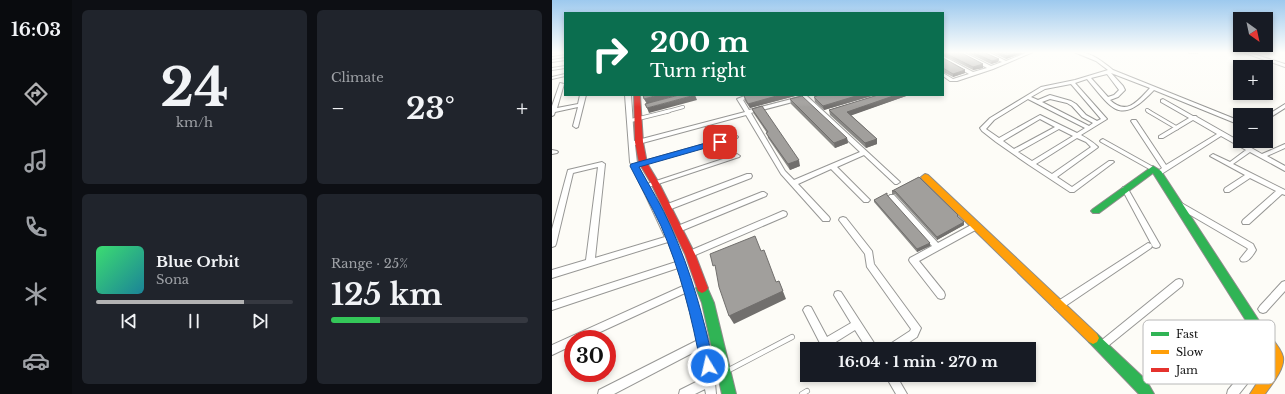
<!DOCTYPE html>
<meta charset="utf-8">
<style>
body{margin:0;font-family:"Libre Baskerville",serif;background:#20242c;color:#f1f3f6;height:100vh;display:flex;flex-direction:column;font-size:15px;white-space:nowrap}
*{box-sizing:border-box;margin:0}
p{font-size:13px;color:#9ea1a6}
.icon{flex:none;width:22px;height:22px;fill:none;stroke:currentColor;stroke-width:2;stroke-linecap:round;stroke-linejoin:round}
.map{position:relative;flex:1;overflow:hidden}
.drawer{display:flex;flex-direction:column;gap:10px;padding:10px;background:#0d0f14;width:480px}
.drawer>*{flex:none}
.top-card{position:absolute;left:12px;top:12px;width:380px;height:84px;border-radius:0px;box-shadow:0 2px 6px #0003;background:#0b6e4f;color:#fff;overflow:hidden}
.needle{width:26px;rotate:147deg}
.controls{position:absolute;left:681px;top:12px;display:grid;gap:8px}
.controls a{display:grid;place-items:center;width:40px;height:40px;border-radius:0px;background:#171b24;box-shadow:0 2px 6px #0003;font-size:20px}
.speed{position:absolute;left:12px;top:330px;display:flex;gap:8px;font-size:20px;font-weight:700;text-align:center}
.speed>*{display:grid;place-content:center;width:52px;height:52px;border-radius:50%;background:#171b24;box-shadow:0 2px 6px #0003;line-height:1}
.speed .limit{border:6px solid #d22;background:#fff;color:#111}
.pin{position:absolute;display:grid;place-items:center;width:34px;height:34px;color:#fff;margin:-17px;border-radius:8px;box-shadow:0 2px 6px #0006}
.me{position:absolute;width:44px;margin:-22px;rotate:351deg;stroke-linejoin:round;filter:drop-shadow(0 0 3px #0008)}
.turn{display:flex;align-items:center;gap:14px;height:84px;padding:0 20px;font-size:18px}
.turn .icon{width:52px;height:52px;stroke-width:2.5}
.turn b{display:block;font-size:28px;line-height:34px}
.big{font-size:30px;font-weight:700;line-height:1.1}
.drawer .tile{flex:1;display:flex;flex-direction:column;justify-content:center;gap:6px;min-width:0;padding:0 14px;border-radius:6px;background:#20242c}
.drawer .dial{align-items:center;gap:0}
.dial b{font-size:52px;line-height:1}
.song{display:flex;align-items:center;gap:12px}
.cover{width:48px;height:48px;border-radius:6px;background:linear-gradient(135deg,hsl(140 70% 55%),hsl(190 70% 35%))}
.played{height:4px;border-radius:2px;background:linear-gradient(90deg,#b2b2b3 75%,#363941 75%)}
.keys{display:flex;justify-content:space-around;direction:ltr}
.heat{display:flex;justify-content:space-between;align-items:center;font-size:22px;direction:ltr}
.charge{height:6px;border-radius:3px;background:linear-gradient(90deg,#34c759 25%,#363941 0)}
.drawer .tiles{flex:1;display:grid;gap:10px;grid-template-columns:repeat(2,1fr)}
.trip{position:absolute;left:248px;top:342px;width:236px;height:40px;border-radius:0px;background:#171b24;box-shadow:0 2px 6px #0003;font-weight:700;line-height:40px;text-align:center}
main{display:flex;flex:1;min-height:0}
.tab-bar{display:flex;flex-direction:column;width:72px;justify-content:space-around;align-items:center;background:#090b0e;color:#9ea1a6}
.tab-bar .icon{width:28px;height:28px}
.tab-bar .on{color:#b2b2b3}
.tab-bar b{font-size:18px;color:#f1f3f6}
.map>svg:first-child{display:block}
.lines{fill:none;stroke-linecap:round;stroke-linejoin:round}
.lane-far2-casing{stroke:#979795;stroke-width:4}
.lane-far1-casing{stroke:#979795;stroke-width:4.5}
.lane-casing{stroke:#979795;stroke-width:6}
.street-casing{stroke:#979795;stroke-width:2}
.fast-casing{stroke:#8e8d8b;stroke-width:2}
.slow-casing{stroke:#8e8d8b;stroke-width:2}
.jam-casing{stroke:#8e8d8b;stroke-width:2}
.lane-far2{stroke:#fffffe;stroke-width:2.5}
.lane-far1{stroke:#fffffe;stroke-width:3}
.lane{stroke:#fffffe;stroke-width:4.5}
.street{fill:#fffffe;fill-rule:evenodd}
.fast{fill:#30b455;fill-rule:evenodd}
.slow{fill:#ff9f0a;fill-rule:evenodd}
.jam{fill:#e5322d;fill-rule:evenodd}
.wall{fill:#8a8986}
.shaded-wall{fill:#716f6d}
.building{fill:#a19f9c;stroke:#716f6d}
.route{fill:#1a73e8;stroke:#114b97}
.key{fill:#fff;stroke:#b8b8b8;stroke-width:1}
.key-label{font-size:11px;fill:#111}
</style>
<main>
<nav class="tab-bar">
<b>16:03</b>
<svg class="icon on" aria-label="directions" viewBox="0 0 24 24"><path d="M12 3l9 9-9 9-9-9zM9 14v-3h6M13 9l2 2-2 2"/></svg>
<svg class="icon" aria-label="music" viewBox="0 0 24 24"><path d="M9 18V5l10-2v13"/><circle cx="6" cy="18" r="3"/><circle cx="16" cy="16" r="3"/></svg>
<svg class="icon" aria-label="phone" viewBox="0 0 24 24"><path d="M5 4h4l2 5-3 2q2 4 5 5l2-3 5 2v4C11 20 4 13 5 4z"/></svg>
<svg class="icon" aria-label="climate" viewBox="0 0 24 24"><path d="M12 3v18M4 7l16 10M4 17L20 7"/></svg>
<svg class="icon" aria-label="car" viewBox="0 0 24 24"><path d="M5 17H2v-5l4-1 3-4h7l3 4 3 1v5h-3M9 17h6M6 11h13"/><circle cx="7" cy="17" r="2"/><circle cx="17" cy="17" r="2"/></svg>
</nav>
<section class="drawer">
<div class="tiles">
<div class="tile dial"><b>24</b><p>km/h</p></div>
<div class="tile"><p>Climate</p>
<div class="heat"><a>−</a><b class="big">23°</b><a>+</a></div>
</div>
<div class="tile">
<div class="song"><i class="cover"></i><div><b>Blue Orbit</b><p>Sona</p></div></div>
<div class="played"></div>
<div class="keys"><svg class="icon" aria-label="previous" viewBox="0 0 24 24"><path d="M18 5L8 12l10 7zM5 5v14"/></svg><svg class="icon" aria-label="pause" viewBox="0 0 24 24"><path d="M8 5v14M16 5v14"/></svg><svg class="icon" aria-label="next" viewBox="0 0 24 24"><path d="M6 5l10 7-10 7zM19 5v14"/></svg></div>
</div>
<div class="tile"><p>Range · 25%</p><b class="big">125 km</b><div class="charge"></div></div>
</div>
</section>
<div class="map">
<svg width="733" height="394" viewBox="0 0 733 394">
<rect width="100%" height="100%" fill="#fdfcf7"/>
<g class="lines">
<defs>
<path id="lane-far2" d="M 638,52 L 645,52
M 595,110 L 598,112
M 113,112 L 131,107"/>
<path id="lane-far1" d="M 596,111 L 625,128
M 77,121 L 117,111"/>
<path id="lane" d="M 175,371 L 240,337
M 250,394 L 255,391"/>
<path id="street" d="M 13,52 L 13,54 L 0,56 L 0,54 Z
M 406,52 L 411,52 L 439,66 L 450,62 L 431,53 L 431,52 L 436,52 L 454,61 L 476,52 L 481,52 L 441,69 L 405,81 L 398,81 L 391,76 L 391,73 L 401,79 L 417,74 L 391,59 L 391,56 L 421,72 L 435,68 Z
M 522,52 C 536,50 550,61 561,70 L 688,121 L 688,125 L 602,90 C 568,126 561,110 535,79 L 523,83 L 555,119 L 529,135 C 536,139 541,142 546,147 L 545,148 L 505,177 L 520,187 L 557,161 L 561,161 L 562,162 L 522,192 L 518,192 L 477,165 L 444,142 L 430,131 L 428,128 L 438,118 L 489,87 L 523,80 L 556,70 L 544,61 ZM 559,73 L 598,88 C 586,101 575,116 558,100 L 566,97 L 573,90 L 571,86 ZM 555,74 L 567,90 L 562,95 L 556,97 L 539,78 ZM 519,84 L 549,119 L 545,121 L 534,115 L 524,104 L 519,101 L 498,95 L 486,100 L 479,97 L 493,89 ZM 476,99 L 533,128 L 525,133 L 488,115 L 447,138 L 434,129 L 442,120 ZM 498,99 L 515,103 L 520,106 L 530,117 L 541,123 L 537,126 L 490,102 ZM 488,119 L 503,127 L 462,149 L 451,141 ZM 507,129 L 521,136 L 480,161 L 466,152 ZM 525,138 L 534,142 L 539,147 L 500,174 L 484,164 Z
M 690,52 L 695,52 L 733,64 L 733,67 Z
M 13,58 L 13,60 L 0,62 L 0,60 Z
M 13,66 L 13,68 L 0,70 L 0,68 Z
M 13,74 L 13,76 L 0,79 L 0,77 Z
M 8,83 L 12,84 L 5,108 L 26,104 L 28,95 L 34,95 L 26,127 L 24,128 L 21,126 L 26,107 L 3,112 L 2,115 L 0,116 L 0,106 Z
M 73,95 L 79,95 L 82,141 L 193,112 L 185,99 L 195,95 L 203,95 L 191,100 L 197,110 L 251,96 L 255,96 L 348,182 L 345,184 L 343,184 L 312,155 L 285,167 L 318,200 L 316,202 L 312,202 L 279,169 L 246,184 L 277,217 L 278,219 L 277,221 L 271,221 L 229,174 L 194,115 L 83,145 L 85,163 L 181,136 L 185,136 L 186,137 L 185,138 L 86,166 L 95,184 L 183,155 L 185,154 L 188,156 L 187,157 L 97,187 L 123,238 L 122,239 L 133,264 L 157,342 L 162,373 L 172,368 L 176,369 L 177,373 L 176,377 L 163,383 L 164,394 L 154,394 L 153,389 L 143,394 L 127,394 L 128,390 L 152,378 L 148,349 L 62,394 L 46,394 L 47,390 L 146,340 L 133,293 L 33,339 L 21,339 L 21,345 L 0,355 L 0,345 L 131,286 L 126,268 L 0,310 L 0,302 L 124,262 L 116,242 L 0,278 L 0,270 L 34,260 L 46,167 L 21,173 L 4,244 L 3,246 L 0,247 L 0,229 L 16,170 L 50,162 L 53,164 L 43,258 L 113,237 L 78,162 ZM 252,99 L 308,152 L 242,180 L 233,171 L 199,113 Z
M 611,99 L 641,116 L 644,116 L 645,117 L 710,154 L 733,144 L 733,148 L 715,156 L 733,166 L 733,171 L 698,152 L 681,164 L 733,190 L 733,195 L 730,194 L 697,224 L 691,224 L 690,222 L 691,220 L 724,191 L 698,178 L 677,192 L 673,192 L 672,190 L 673,188 L 693,175 L 658,156 L 661,154 L 663,155 L 678,162 L 694,150 L 669,136 L 608,175 L 604,175 L 603,173 L 610,168 L 579,121 L 580,120 L 584,120 L 614,165 L 665,134 L 641,120 L 611,138 L 607,138 L 607,136 L 637,118 L 609,102 L 609,100 Z
M 733,104 L 733,108 L 714,120 L 714,116 Z
M 551,139 L 603,168 L 604,169 L 603,170 L 599,170 L 549,142 L 548,141 L 549,140 Z
M 0,150 L 5,151 L 6,152 L 5,153 L 0,154 Z
M 195,174 L 199,174 L 200,176 L 199,178 L 119,209 L 116,210 L 112,207 L 113,205 Z
M 571,187 L 575,187 L 576,189 L 608,245 L 607,247 L 604,248 L 601,247 L 570,189 Z
M 210,192 L 212,192 L 215,194 L 214,196 L 129,231 L 123,231 L 122,229 L 123,227 Z
M 338,195 L 342,195 L 386,243 L 421,224 L 427,224 L 428,226 L 427,228 L 367,261 L 392,292 L 393,295 L 392,298 L 389,299 L 386,298 L 358,262 L 357,260 L 358,258 L 380,246 L 338,199 L 336,197 Z
M 626,201 L 701,244 L 704,250 C 701,255 696,264 689,261 L 688,259 L 696,249 L 695,248 L 623,206 L 622,204 L 623,202 Z
M 231,211 L 234,212 L 235,214 L 234,216 L 141,256 L 138,257 L 135,256 L 134,254 L 135,252 Z
M 291,217 L 294,218 L 320,251 L 322,264 L 369,328 L 365,337 L 347,349 L 333,349 L 335,346 L 358,331 L 359,329 L 315,267 L 313,254 L 287,220 L 288,218 Z
M 596,243 L 599,244 L 600,246 L 599,248 L 509,309 L 506,310 L 503,309 L 502,306 L 503,303 Z
M 627,279 L 630,280 L 631,283 L 630,286 L 551,350 L 548,352 L 545,350 L 543,347 L 545,344 L 624,280 Z
M 733,281 L 733,291 L 714,312 L 711,313 L 708,312 L 706,309 L 708,306 L 730,282 Z
M 286,291 L 289,292 L 326,349 L 315,349 L 303,330 L 279,345 L 281,349 L 271,349 L 251,310 L 253,307 L 256,306 L 259,307 L 275,337 L 299,323 L 282,295 L 283,292 Z
M 715,339 L 718,341 L 720,344 L 714,360 L 687,394 L 675,394 L 676,390 L 706,354 L 712,341 Z
M 285,375 L 295,375 L 294,380 L 290,381 L 286,380 Z
M 333,375 L 344,375 L 355,394 L 344,394 Z"/>
<path id="fast" d="M 601,166 L 609,171 L 713,330 L 715,334 L 713,338 L 709,340 L 705,338 L 601,173 L 547,213 L 541,213 L 539,211 L 541,209 Z
M 150,283 L 154,285 L 162,303 L 184,394 L 170,394 L 150,303 L 144,288 L 146,285 Z
M 541,332 L 545,334 L 594,380 L 602,394 L 587,394 L 537,342 L 535,338 L 537,334 Z"/>
<path id="slow" d="M 373,174 L 376,175 L 545,334 L 547,338 L 545,342 L 541,344 L 537,342 L 370,179 L 369,177 Z
M 709,328 L 713,330 C 719,338 729,348 731,357 C 733,369 719,385 713,394 L 698,394 L 718,363 L 718,359 L 703,334 L 705,330 Z"/>
<path id="jam" d="M 82,95 L 88,95 L 91,142 L 95,163 L 107,183 L 143,254 L 156,288 L 154,291 L 150,293 L 146,291 L 133,254 L 99,183 L 87,163 L 83,142 Z"/>
</defs>
<use href="#lane-far2" class="lane-far2-casing"/>
<use href="#lane-far1" class="lane-far1-casing"/>
<use href="#lane" class="lane-casing"/>
<use href="#street" class="street-casing"/>
<use href="#fast" class="fast-casing"/>
<use href="#slow" class="slow-casing"/>
<use href="#jam" class="jam-casing"/>
<use href="#lane-far2" class="lane-far2"/>
<use href="#lane-far1" class="lane-far1"/>
<use href="#lane" class="lane"/>
<use href="#street" class="street"/>
<use href="#fast" class="fast"/>
<use href="#slow" class="slow"/>
<use href="#jam" class="jam"/>
</g>
<path class="wall" d="M 391,52 L 431,64 L 431,68 L 421,70 L 391,55 Z
M 414,52 L 431,52 L 447,59 L 446,62 L 439,64 Z
M 439,52 L 474,52 L 454,59 Z
M 391,58 L 413,73 L 401,77 L 391,72 Z
M 194,95 L 247,95 L 198,108 L 193,101 L 192,96 Z
M 267,95 L 323,95 L 272,110 L 263,102 L 262,97 Z
M 326,95 L 357,95 L 299,115 L 325,139 L 325,144 L 314,148 L 278,115 L 277,110 Z
M 238,99 L 295,138 L 296,143 L 283,148 L 239,104 Z
M 200,109 L 248,166 L 238,170 L 216,138 L 215,133 L 202,114 Z
M 367,177 L 412,222 L 412,225 L 385,240 L 343,194 L 340,194 L 340,191 Z
M 335,195 L 378,246 L 365,252 L 322,202 L 322,200 Z"/>
<path class="shaded-wall" d="M 467,52 L 474,52 L 454,59 L 455,56 Z
M 447,59 L 446,62 L 439,64 L 440,61 Z
M 431,64 L 431,68 L 421,70 L 421,67 Z
M 413,70 L 413,73 L 401,77 L 401,74 Z
M 106,95 L 126,95 L 95,104 L 92,99 Z
M 143,95 L 145,100 L 97,113 L 95,108 Z
M 228,95 L 247,95 L 198,108 L 196,104 Z
M 307,95 L 323,95 L 272,110 L 271,106 Z
M 344,95 L 357,95 L 295,117 L 295,112 Z
M 295,138 L 296,143 L 283,148 L 282,143 Z
M 325,139 L 325,144 L 314,148 L 313,143 Z
M 247,160 L 248,166 L 238,170 L 236,164 Z
M 412,222 L 412,225 L 385,240 L 385,237 Z
M 378,243 L 378,246 L 365,252 L 365,249 Z
M 227,281 L 234,299 L 182,324 L 177,316 Z"/>
<path class="building" d="M 391,52 L 408,52 L 431,64 L 421,67 Z
M 420,52 L 431,52 L 447,59 L 440,61 Z
M 445,52 L 467,52 L 455,56 Z
M 391,58 L 413,70 L 401,74 L 391,68 Z
M 91,95 L 106,95 L 92,99 Z
M 127,95 L 143,95 L 95,108 L 93,104 Z
M 194,95 L 228,95 L 196,104 L 192,96 Z
M 267,95 L 307,95 L 271,106 L 262,97 Z
M 326,95 L 344,95 L 295,112 L 325,139 L 313,143 L 277,110 Z
M 250,96 L 295,138 L 282,143 L 238,99 Z
M 210,106 L 247,160 L 236,164 L 214,133 L 216,132 L 200,109 Z
M 367,177 L 406,215 L 405,216 L 412,222 L 385,237 L 343,191 L 340,191 Z
M 335,193 L 335,195 L 378,243 L 365,249 L 322,200 Z
M 203,236 L 209,251 L 212,250 L 224,282 L 227,281 L 231,291 L 177,316 L 167,287 L 163,265 L 161,266 L 158,254 Z"/>
<linearGradient id="sky" x2="0" y2="1"><stop stop-color="#9dc9ee"/><stop offset="0.49" stop-color="#fefefb"/><stop offset="1" stop-color="#fefefb" stop-opacity="0"/></linearGradient>
<rect width="733" height="107" fill="url(#sky)"/>
<path class="route" d="M 168,139 L 172,142 L 171,143 L 87,167 C 98,187 110,206 119,227 C 139,271 152,318 162,366 L 161,371 L 156,373 L 151,371 L 149,366 C 140,318 128,270 109,226 C 99,205 88,186 78,166 L 79,164 Z"/>
<rect x="591" y="320" width="132" height="64" rx="6" class="key"/>
<rect x="599" y="332" width="18" height="4" fill="#30b455"/>
<rect x="599" y="350" width="18" height="4" fill="#ff9f0a"/>
<rect x="599" y="368" width="18" height="4" fill="#e5322d"/>
<g class="key-label">
<text x="624" y="338">Fast</text>
<text x="624" y="356">Slow</text>
<text x="624" y="374">Jam</text>
</g>
</svg>
<div class="controls">
<a><svg class="needle" viewBox="-14 -14 28 28"><path d="M0-13l5 13h-10z" fill="#e53935"/><path d="M0 13l5-13h-10z" fill="#9ea1a6"/></svg></a>
<a>+</a>
<a>−</a>
</div>
<div class="speed"><div class="limit">30</div></div>
<div class="pin" style="left:168px;top:142px;background:#d93025"><svg class="icon" aria-label="arrive" viewBox="0 0 24 24"><path d="M6 21V4h12l-3 4 3 4H6"/></svg></div>
<svg class="me" style="left:156px;top:366px" viewBox="-20 -20 40 40"><circle r="17" fill="#1a73e8" stroke="#fff" stroke-width="3"/><path d="M0-11L8 9 0 5-8 9z" fill="#fff"/></svg>
<div class="trip">16:04 · 1 min · 270 m</div>
<div class="top-card">
<div class="turn"><svg class="icon" aria-label="right" viewBox="0 0 24 24"><path d="M7 20v-9h11M14 6l5 5-5 5"/></svg><div><b>200 m</b>Turn right</div></div>
</div>
</div>
</main>
